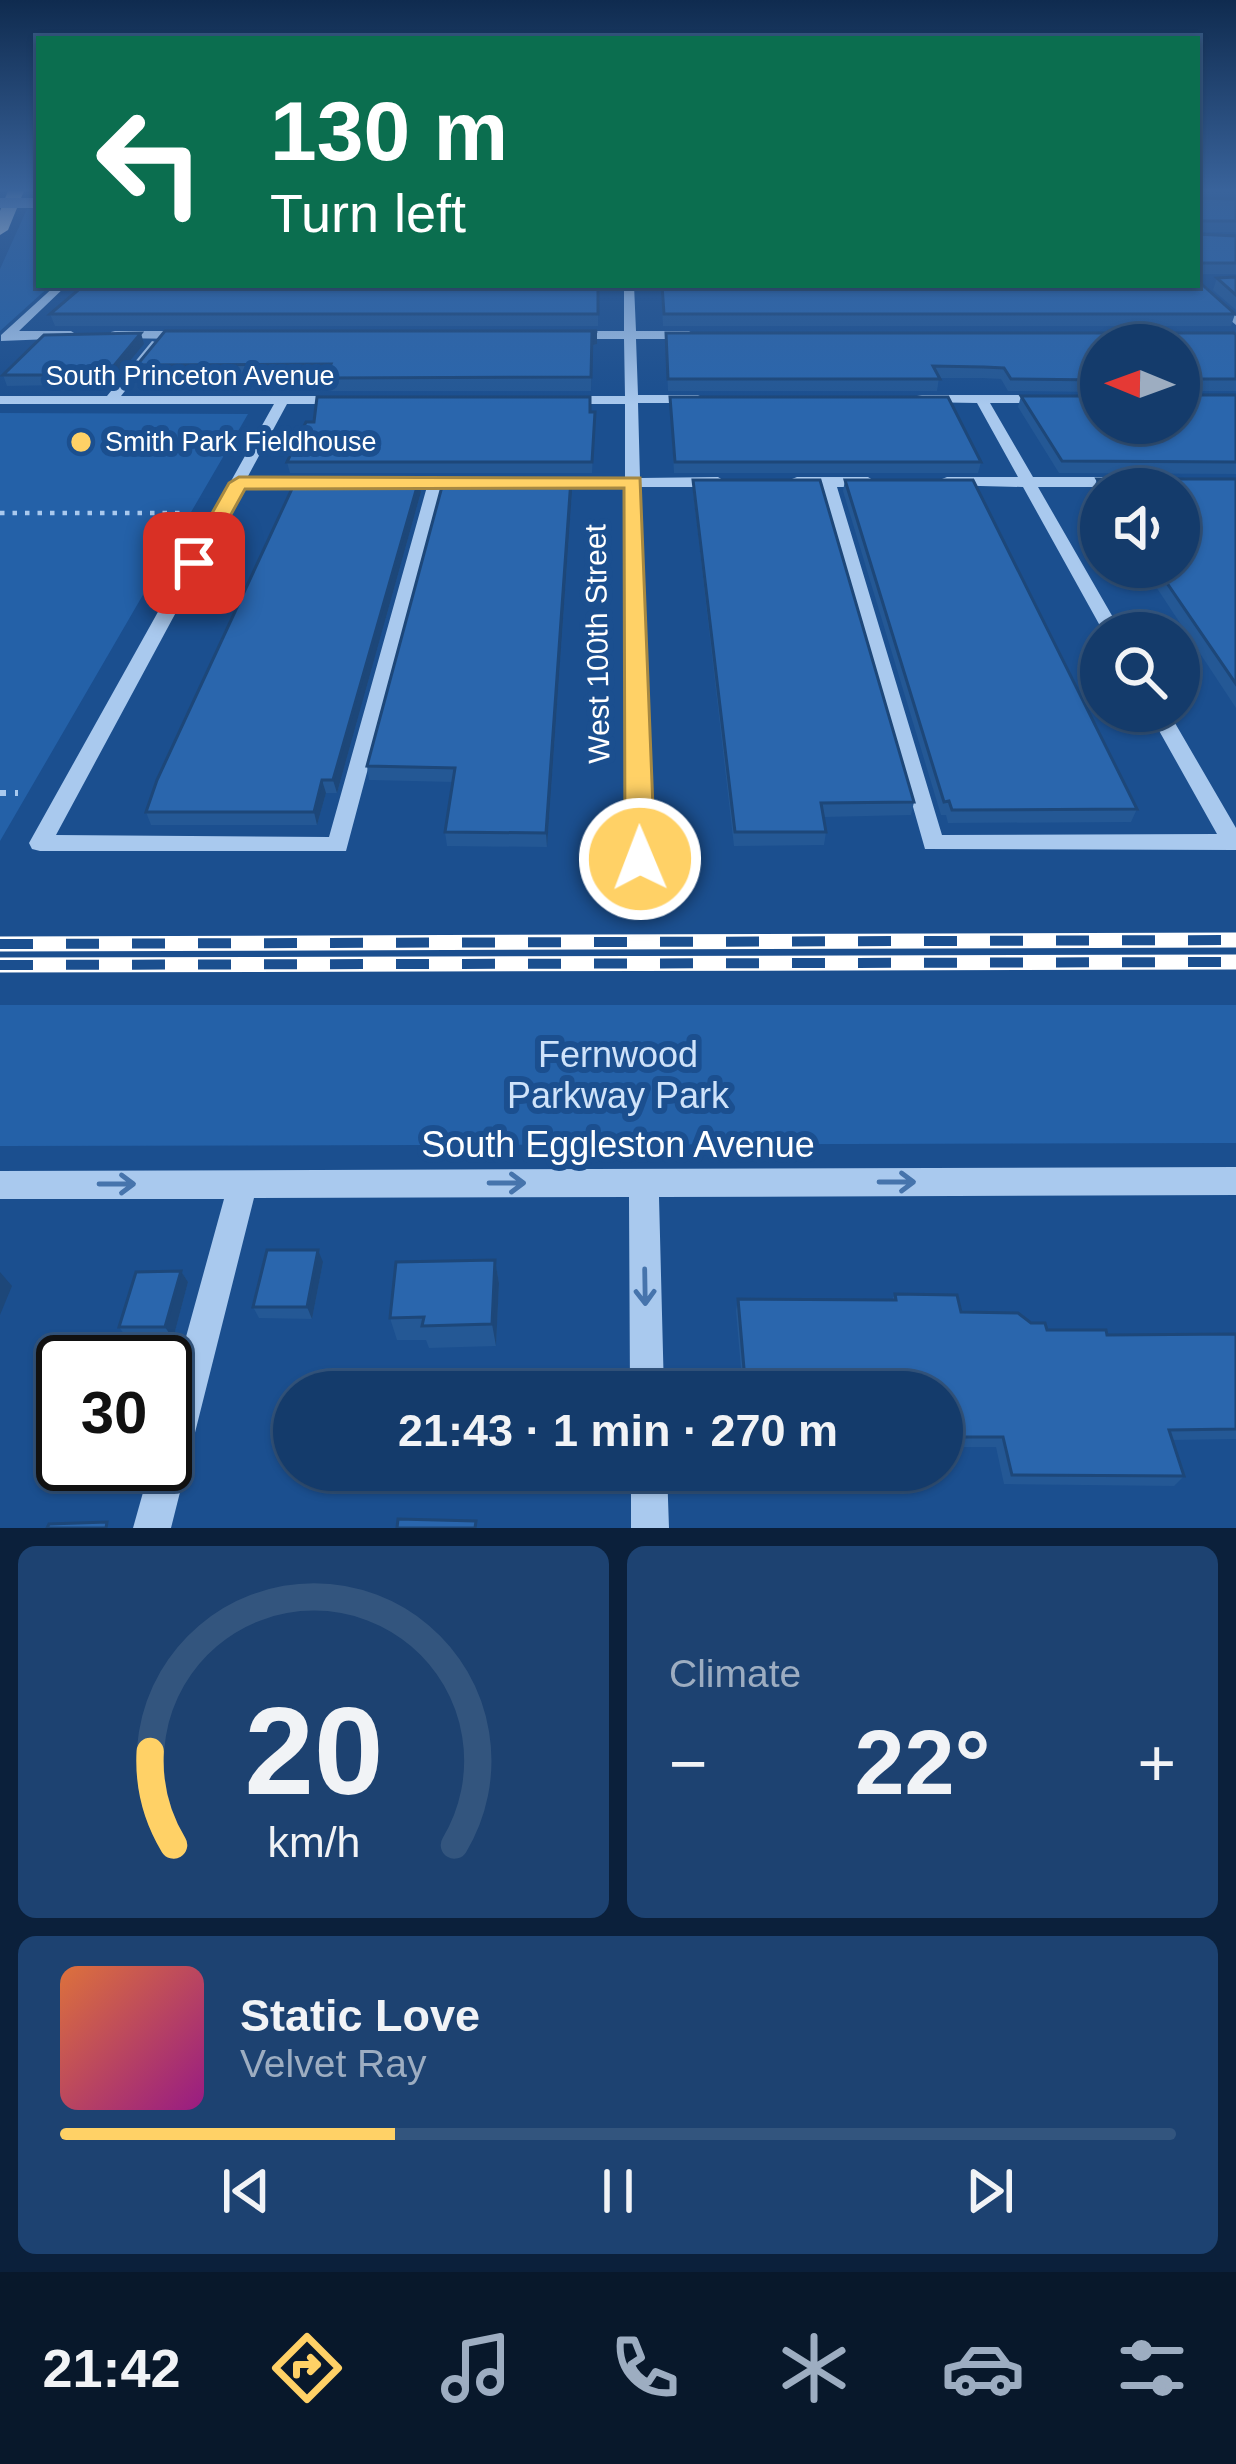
<!DOCTYPE html>
<meta charset="utf-8">
<style>
body{margin:0;font-family:Arial,sans-serif;background:#1d4271;color:#f1f3f6;height:100vh;display:flex;flex-direction:column;font-size:45px;white-space:nowrap}
*{box-sizing:border-box;margin:0}
p{font-size:39px;color:#9dadc1}
.icon{flex:none;width:66px;height:66px;fill:none;stroke:currentColor;stroke-width:2;stroke-linecap:round;stroke-linejoin:round}
.map{position:relative;height:1528px;overflow:hidden}
.drawer{display:flex;flex-direction:column;gap:18px;padding:18px;background:#0b203b;flex:1}
.drawer>*{flex:none}
.top-card{position:absolute;left:36px;top:36px;width:1164px;height:252px;border-radius:0px;box-shadow:0 3px 9px #0004,0 0 0 3px #33557e;background:#0b6e4f;color:#fff;overflow:hidden}
.needle{width:78px;rotate:271deg}
.fabs{position:absolute;left:1080px;top:324px;display:grid;gap:24px}
.fabs a{display:grid;place-items:center;width:120px;height:120px;border-radius:50%;background:#143b6b;box-shadow:0 3px 9px #0004,0 0 0 3px #33557e;font-size:60px}
.speed{position:absolute;left:36px;top:1335px;display:flex;gap:24px;font-size:60px;font-weight:700;text-align:center}
.speed>*{display:grid;place-content:center;width:156px;height:156px;border-radius:50%;background:#143b6b;box-shadow:0 3px 9px #0004,0 0 0 3px #33557e;line-height:1}
.speed .limit{border:6px solid #111;border-radius:18px;background:#fff;color:#111}
.pin{position:absolute;display:grid;place-items:center;width:102px;height:102px;color:#fff;margin:-51px;border-radius:24px;box-shadow:0 6px 18px #0006}
.me{position:absolute;width:132px;margin:-66px;rotate:359deg;stroke-linejoin:round;filter:drop-shadow(0 0 9px #0008)}
.turn{display:flex;align-items:center;gap:42px;height:252px;padding:0 36px;font-size:54px}
.turn .icon{width:156px;height:156px;stroke-width:2.5}
.turn b{display:block;font-size:84px;line-height:102px}
.big{font-size:90px;font-weight:600;line-height:1.1}
.drawer .widget{flex:1;display:flex;flex-direction:column;justify-content:center;gap:18px;min-width:0;padding:0 42px;border-radius:18px;background:#1d4271}
.drawer .dial{align-items:center;gap:0}
.dial svg{height:312px;overflow:visible;fill:none;stroke:#33557e;stroke-width:7;stroke-linecap:round;text-anchor:middle}
.dial text{fill:#f1f3f6;stroke:none}
.song{display:flex;align-items:center;gap:36px}
.cover{width:144px;height:144px;border-radius:18px;background:linear-gradient(135deg,hsl(20 70% 55%),hsl(310 70% 35%))}
.played{height:12px;border-radius:6px;background:linear-gradient(90deg,#ffd166 30%,#33557e 30%)}
.keys{display:flex;justify-content:space-around;direction:ltr}
.heat{display:flex;justify-content:space-between;align-items:center;font-size:66px;direction:ltr}
.drawer .tiles{flex:1;display:grid;gap:18px;grid-template-columns:1fr 1fr}
.widget:last-child{grid-column:span 2}
.trip{position:absolute;left:273px;top:1371px;width:690px;height:120px;border-radius:60px;background:#143b6b;box-shadow:0 3px 9px #0004,0 0 0 3px #33557e;font-weight:600;line-height:120px;text-align:center}
.tab-bar{display:flex;height:192px;justify-content:space-around;align-items:center;background:#08182b;color:#9dadc1}
.tab-bar .icon{width:84px;height:84px}
.tab-bar .on{color:#ffd166}
.tab-bar b{font-size:54px;color:#f1f3f6}
.map>svg:first-child{display:block}
.green{fill:#2461a8}
.lines{fill:none;stroke-linecap:round;stroke-linejoin:round}
.path-far1{stroke:#a9c9ee;stroke-width:4.5;stroke-dasharray:4.5 8;stroke-linecap:butt}
.path{stroke:#a9c9ee;stroke-width:6;stroke-dasharray:6 9;stroke-linecap:butt}
.minor{fill:#a9c9ee;fill-rule:evenodd}
.highway{fill:#fff;fill-rule:evenodd}
.rail-casing{stroke:#fff;stroke-width:15}
.rail{stroke:#1b4f8f;stroke-width:10;stroke-dasharray:33;stroke-linecap:butt}
.minor-bridge{stroke:#a9c9ee;stroke-width:10}
.wall{fill:#245895}
.shaded-wall{fill:#1d4779}
.building{fill:#2a66ad;stroke:#1d4779;stroke-width:3}
.oneway{stroke:#4674ac}
.route{fill:#ffd166;stroke:#a68842;stroke-width:3}
.poi-dot{fill:#ffd166;stroke:#1b4f8f;stroke-width:4.5}
.labels{text-anchor:middle;dominant-baseline:central;stroke-width:12;stroke-linejoin:round;paint-order:stroke}
.far-street-label{font-size:27px;fill:#fff;stroke:#1b4f8f}
.far-poi-label{font-size:27px;fill:#fff;stroke:#1b4f8f;text-anchor:start}
.street-label{font-size:30px;fill:#fff;stroke:#1b4f8f}
.near-park-label{font-size:36px;fill:#cfe3fa;stroke:#1b4f8f}
.near-street-label{font-size:36px;fill:#fff;stroke:#1b4f8f}
</style>
<div class="map">
<svg width="1236" height="1528" viewBox="0 0 1236 1528">
<rect width="100%" height="100%" fill="#1b4f8f"/>
<path class="green" d="M 27,209 L 39,209 L 39,285 L 51,285 L 0,331 L 0,269 Z
M 0,413 L 248,414 L 0,841 Z
M 0,1005 L 1236,1005 L 1236,1143 L 0,1146 Z"/>
<g class="lines">
<path class="path-far1" d="M 0,513 L 185,513"/>
<path class="path" d="M 0,793 L 18,793"/>
<path class="minor" d="M 1198,283 L 1236,316 L 1236,325 L 1189,285 Z
M 56,285 L 67,285 L 19,331 L 71,331 L 77,335 L 75,338 L 1,341 L 1,335 Z
M 624,285 L 634,285 L 636,331 L 689,331 L 695,335 L 689,339 L 636,339 L 638,395 L 698,395 L 705,399 L 698,403 L 638,403 L 640,478 L 718,477 L 726,482 L 718,487 L 640,487 L 652,859 L 648,865 L 632,865 L 628,859 L 625,487 L 545,488 L 537,483 L 545,478 L 625,478 L 625,404 L 562,404 L 555,400 L 562,396 L 625,396 L 624,339 L 571,339 L 565,335 L 571,331 L 624,331 Z
M 115,331 L 185,331 L 191,335 L 185,339 L 111,338 L 111,332 Z
M 152,341 L 162,344 L 121,396 L 344,396 L 351,400 L 344,404 L 287,404 L 247,478 L 322,478 L 330,483 L 322,488 L 243,488 L 56,835 L 329,837 L 428,483 L 441,480 L 444,483 L 346,851 L 40,851 L 32,849 L 29,843 L 274,404 L 0,404 L 0,396 L 107,396 Z
M 922,395 L 1101,395 L 1101,403 L 990,403 L 1033,477 L 1120,477 L 1128,482 L 1120,487 L 1038,487 L 1122,633 L 1104,633 L 1023,487 L 942,485 L 942,479 L 947,477 L 1018,477 L 977,403 L 917,402 L 917,396 Z
M 797,477 L 868,477 L 876,482 L 868,487 L 837,487 L 942,835 L 1217,834 L 1148,711 L 1168,711 L 1236,828 L 1236,850 L 925,849 L 822,487 L 792,485 L 792,479 Z
M 1236,1167 L 1236,1195 L 659,1197 L 664,1392 L 630,1392 L 629,1197 L 254,1198 L 171,1528 L 133,1528 L 151,1464 L 165,1464 L 165,1413 L 224,1199 L 0,1199 L 0,1171 Z
M 631,1470 L 667,1470 L 669,1528 L 631,1528 Z"/>
<path class="highway" d="M 8,191 L 24,191 L 8,230 L 0,235 L 0,211 Z"/>
<defs>
<path id="rail" d="M 0,944 L 1236,940
M 0,965 L 1236,962"/>
</defs>
<use href="#rail" class="rail-casing"/>
<use href="#rail" class="rail"/>
<path class="minor-bridge" d="M 0,203 L 35,203"/>
</g>
<path class="wall" d="M 1197,191 L 1236,191 L 1236,194 L 1198,194 L 1197,198 L 1236,199 L 1236,232 L 1198,232 L 1197,234 L 1236,236 L 1236,274 L 1197,274 Z
M 1236,277 L 1236,310 L 1213,290 L 1217,278 Z
M 598,285 L 598,326 L 55,326 L 50,314 Z
M 661,285 L 1197,285 L 1235,314 L 1231,326 L 663,326 Z
M 597,331 L 597,344 L 593,345 L 591,391 L 327,391 L 325,378 L 141,378 L 137,365 Z
M 666,333 L 1236,335 L 1236,391 L 1181,391 L 1180,395 L 1236,395 L 1236,474 L 1059,473 L 1018,407 L 1021,396 L 1179,423 L 1101,345 L 1101,392 L 1008,391 L 1001,379 L 982,378 L 939,378 L 937,391 L 668,391 Z
M 144,344 L 115,379 L 70,379 L 63,385 L 7,386 L 3,375 Z
M 670,397 L 981,462 L 978,473 L 674,473 Z
M 595,412 L 592,473 L 290,473 L 287,462 L 314,422 Z
M 1097,479 L 1236,479 L 1236,708 L 1143,567 L 1179,567 L 1179,489 L 1101,489 L 1101,504 L 1093,491 Z
M 419,480 L 421,492 L 337,793 L 326,793 L 317,825 L 151,825 L 146,812 Z
M 693,480 L 914,802 L 911,815 L 824,817 L 826,832 L 824,845 L 734,846 L 693,491 Z
M 845,480 L 1137,809 L 1131,822 L 948,823 L 946,815 L 941,815 L 843,491 Z
M 572,491 L 547,847 L 447,846 L 445,832 L 453,782 L 369,780 L 367,766 Z
M 495,1260 L 499,1283 L 496,1346 L 429,1348 L 426,1340 L 397,1340 L 390,1318 Z
M 323,1262 L 312,1319 L 259,1318 L 253,1307 Z
M 181,1271 L 188,1282 L 173,1339 L 127,1338 L 119,1327 Z
M 895,1294 L 961,1312 L 1031,1323 L 1047,1330 L 1107,1335 L 1236,1334 L 1236,1439 L 1172,1440 L 1184,1476 L 1174,1486 L 1004,1484 L 996,1447 L 942,1447 L 942,1392 L 743,1392 L 736,1311 L 738,1299 L 892,1300 Z
M 56,1464 L 126,1464 L 122,1475 L 67,1474 Z
M 416,1470 L 485,1470 L 485,1474 L 417,1473 Z"/>
<path class="shaded-wall" d="M 597,331 L 597,344 L 593,345 L 591,391 L 592,333 Z
M 141,333 L 144,344 L 115,379 L 112,368 Z
M 66,368 L 70,379 L 63,385 L 60,375 Z
M 571,479 L 572,491 L 547,847 L 546,833 Z
M 419,480 L 421,492 L 337,793 L 333,780 Z
M 322,780 L 326,793 L 317,825 L 314,812 Z
M 318,1250 L 323,1262 L 312,1319 L 307,1307 Z
M 495,1260 L 499,1283 L 496,1346 L 492,1324 Z
M 181,1271 L 188,1282 L 173,1339 L 165,1327 Z
M 0,1272 L 12,1286 L 0,1315 Z
M 113,1464 L 126,1464 L 122,1475 L 113,1465 Z"/>
<path class="building" d="M 1197,191 L 1199,191 L 1197,198 L 1236,199 L 1236,221 L 1200,221 L 1197,234 L 1236,236 L 1236,263 L 1201,263 L 1197,266 Z
M 1236,277 L 1236,295 L 1217,278 Z
M 1197,280 L 1235,314 L 664,314 L 662,285 L 1197,285 Z
M 84,285 L 598,285 L 598,314 L 50,314 Z
M 165,331 L 597,331 L 592,333 L 591,377 L 325,378 L 331,364 L 137,365 Z
M 141,333 L 112,368 L 66,368 L 60,375 L 3,375 L 44,335 Z
M 666,333 L 1234,333 L 1236,335 L 1236,379 L 1183,379 L 1180,395 L 1236,395 L 1236,462 L 1062,461 L 1021,396 L 1101,396 L 1101,423 L 1179,423 L 1179,345 L 1101,345 L 1101,380 L 1011,379 L 1004,368 L 984,367 L 933,366 L 940,379 L 668,379 Z
M 317,397 L 590,397 L 590,412 L 595,412 L 592,462 L 287,462 L 306,422 L 314,422 Z
M 670,397 L 948,397 L 981,462 L 675,462 Z
M 444,479 L 571,479 L 546,833 L 445,832 L 455,768 L 367,766 Z
M 1097,479 L 1236,479 L 1236,684 L 1156,567 L 1179,567 L 1179,489 L 1103,489 Z
M 296,480 L 419,480 L 333,780 L 322,780 L 314,812 L 146,812 L 157,780 Z
M 693,480 L 820,480 L 914,802 L 821,803 L 826,832 L 735,832 Z
M 845,480 L 973,480 L 1137,809 L 952,810 L 949,801 L 944,802 Z
M 267,1250 L 318,1250 L 307,1307 L 253,1307 Z
M 495,1260 L 492,1324 L 422,1326 L 424,1317 L 390,1318 L 396,1262 Z
M 181,1271 L 165,1327 L 119,1327 L 136,1272 Z
M 895,1294 L 957,1295 L 961,1312 L 1018,1313 L 1031,1323 L 1045,1323 L 1047,1330 L 1106,1330 L 1107,1335 L 1236,1334 L 1236,1429 L 1169,1430 L 1184,1476 L 1012,1475 L 1003,1437 L 942,1437 L 942,1392 L 746,1392 L 738,1299 L 896,1300 Z
M 419,1379 L 485,1379 L 485,1392 L 417,1392 Z
M 63,1446 L 63,1464 L 113,1465 L 56,1464 Z
M 398,1519 L 476,1521 L 475,1528 L 397,1528 Z
M 107,1522 L 106,1528 L 47,1528 L 49,1524 Z"/>
<defs><path id="oneway-shaft" d="M-6 0H5M1.5-3L5.5 0L1.5 3" fill="none" stroke-width="1.6" stroke-linecap="round" stroke-linejoin="round" transform="scale(3)"/></defs>
<g class="oneway">
<use href="#oneway-shaft" transform="translate(897 1182)"/>
<use href="#oneway-shaft" transform="translate(507 1183)"/>
<use href="#oneway-shaft" transform="translate(117 1184)"/>
<use href="#oneway-shaft" transform="translate(645 1287) rotate(89)"/>
</g>
<linearGradient id="sky" x2="0" y2="1"><stop stop-color="#0f2b4f"/><stop offset="0.47" stop-color="#39639b"/><stop offset="1" stop-color="#39639b" stop-opacity="0"/></linearGradient>
<rect width="1236" height="405" fill="url(#sky)"/>
<path class="route" d="M 239,477 L 640,478 L 655,859 L 650,866 L 629,866 L 625,859 L 624,488 L 245,489 L 202,567 L 187,567 L 184,563 L 229,483 Z"/>
<circle class="poi-dot" cx="81" cy="442" r="12"/>
<g class="labels">
<g class="far-street-label">
<text x="190" y="376">South Princeton Avenue</text>
</g>
<g class="far-poi-label">
<text x="105" y="442">Smith Park Fieldhouse</text>
</g>
<g class="street-label">
<text transform="translate(597 644) rotate(-91)">West 100th Street</text>
</g>
<g class="near-park-label">
<text x="618" y="1054">Fernwood<tspan x="618" dy="41">Parkway Park</tspan></text>
</g>
<g class="near-street-label">
<text x="618" y="1144">South Eggleston Avenue</text>
</g>
</g>
</svg>
<div class="fabs">
<a><svg class="needle" viewBox="-14 -14 28 28"><path d="M0-13l5 13h-10z" fill="#e53935"/><path d="M0 13l5-13h-10z" fill="#9dadc1"/></svg></a>
<a><svg class="icon" aria-label="sound" viewBox="0 0 24 24"><path d="M4 9h4l5-4v14l-5-4H4zM17 9q2 3 0 6"/></svg></a>
<a><svg class="icon" aria-label="search" viewBox="0 0 24 24"><circle cx="10" cy="10" r="6"/><path d="M15 15l6 6"/></svg></a>
</div>
<div class="speed"><div class="limit">30</div></div>
<div class="pin" style="left:194px;top:563px;background:#d93025"><svg class="icon" aria-label="arrive" viewBox="0 0 24 24"><path d="M6 21V4h12l-3 4 3 4H6"/></svg></div>
<svg class="me" style="left:640px;top:859px" viewBox="-20 -20 40 40"><circle r="17" fill="#ffd166" stroke="#fff" stroke-width="3"/><path d="M0-11L8 9 0 5-8 9z" fill="#fff"/></svg>
<div class="trip">21:43 · 1 min · 270 m</div>
<div class="top-card">
<div class="turn"><svg class="icon" aria-label="left" viewBox="0 0 24 24"><path d="M17 20v-9H6M10 6l-5 5 5 5"/></svg><div><b>130 m</b>Turn left</div></div>
</div>
</div>
<section class="drawer">
<div class="tiles">
<div class="widget dial"><svg viewBox="0 0 100 80">
<path d="M14 69A42 42 0 1 1 86 69"/>
<path d="M14 69A42 42 0 0 1 8 45" stroke="#ffd166"/>
<text x="50" y="56" font-size="32" font-weight="700">20</text>
<text x="50" y="72" font-size="11">km/h</text>
</svg></div>
<div class="widget"><p>Climate</p>
<div class="heat"><a>−</a><b class="big">22°</b><a>+</a></div>
</div>
<div class="widget">
<div class="song"><i class="cover"></i><div><b>Static Love</b><p>Velvet Ray</p></div></div>
<div class="played"></div>
<div class="keys"><svg class="icon" aria-label="previous" viewBox="0 0 24 24"><path d="M18 5L8 12l10 7zM5 5v14"/></svg><svg class="icon" aria-label="pause" viewBox="0 0 24 24"><path d="M8 5v14M16 5v14"/></svg><svg class="icon" aria-label="next" viewBox="0 0 24 24"><path d="M6 5l10 7-10 7zM19 5v14"/></svg></div>
</div>
</div>
</section>
<nav class="tab-bar">
<b>21:42</b>
<svg class="icon on" aria-label="directions" viewBox="0 0 24 24"><path d="M12 3l9 9-9 9-9-9zM9 14v-3h6M13 9l2 2-2 2"/></svg>
<svg class="icon" aria-label="music" viewBox="0 0 24 24"><path d="M9 18V5l10-2v13"/><circle cx="6" cy="18" r="3"/><circle cx="16" cy="16" r="3"/></svg>
<svg class="icon" aria-label="phone" viewBox="0 0 24 24"><path d="M5 4h4l2 5-3 2q2 4 5 5l2-3 5 2v4C11 20 4 13 5 4z"/></svg>
<svg class="icon" aria-label="climate" viewBox="0 0 24 24"><path d="M12 3v18M4 7l16 10M4 17L20 7"/></svg>
<svg class="icon" aria-label="car" viewBox="0 0 24 24"><path d="M5 17H2v-5l4-1 3-4h7l3 4 3 1v5h-3M9 17h6M6 11h13"/><circle cx="7" cy="17" r="2"/><circle cx="17" cy="17" r="2"/></svg>
<svg class="icon" aria-label="filters" viewBox="0 0 24 24"><path d="M4 7h16M4 17h16"/><circle cx="9" cy="7" r="2"/><circle cx="15" cy="17" r="2"/></svg>
</nav>
